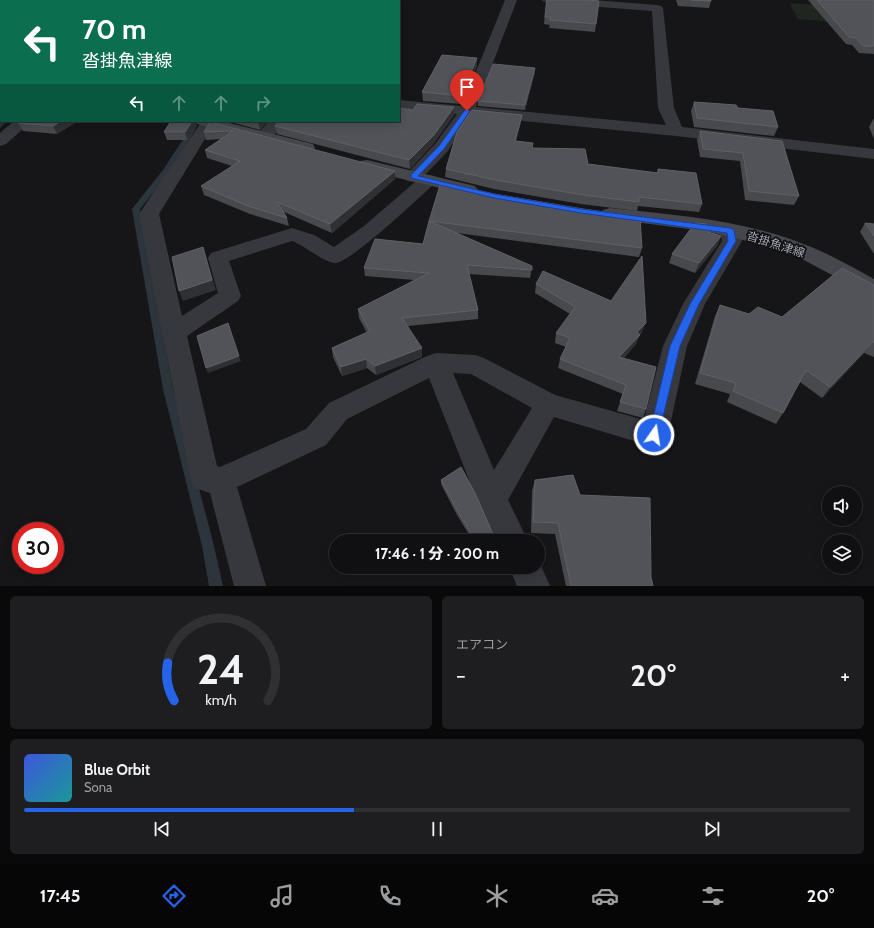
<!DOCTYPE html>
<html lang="ja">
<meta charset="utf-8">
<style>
body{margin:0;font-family:Cabin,"Noto Sans JP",sans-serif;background:#1e1e20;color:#f1f3f6;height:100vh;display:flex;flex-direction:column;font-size:15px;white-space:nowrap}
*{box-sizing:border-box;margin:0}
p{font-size:13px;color:#9c9d9f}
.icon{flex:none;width:22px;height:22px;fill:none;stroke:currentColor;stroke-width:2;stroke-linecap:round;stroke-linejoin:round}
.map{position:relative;height:586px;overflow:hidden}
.panel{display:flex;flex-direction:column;gap:10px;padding:10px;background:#09090a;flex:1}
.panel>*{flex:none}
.hud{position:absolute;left:0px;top:0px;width:400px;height:122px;box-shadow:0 2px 10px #0003,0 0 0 1px #303032;background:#0b6e4f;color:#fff;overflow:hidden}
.fabs{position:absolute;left:822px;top:486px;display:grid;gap:8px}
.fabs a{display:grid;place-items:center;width:40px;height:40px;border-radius:50%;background:#101012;box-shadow:0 2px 10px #0003,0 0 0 1px #303032;font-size:20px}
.speed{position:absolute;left:12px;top:522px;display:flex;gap:8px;font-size:20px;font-weight:700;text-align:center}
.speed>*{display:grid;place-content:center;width:52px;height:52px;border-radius:50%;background:#101012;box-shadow:0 2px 10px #0003,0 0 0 1px #303032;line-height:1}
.speed .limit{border:6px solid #d22;background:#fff;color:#111}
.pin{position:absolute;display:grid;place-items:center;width:34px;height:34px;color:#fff;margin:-41px -17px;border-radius:50% 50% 50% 0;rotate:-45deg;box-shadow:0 0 4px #0007}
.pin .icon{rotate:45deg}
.me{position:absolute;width:44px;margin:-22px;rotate:13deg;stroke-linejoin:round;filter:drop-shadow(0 0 3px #0008)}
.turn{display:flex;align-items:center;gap:14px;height:84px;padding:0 16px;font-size:18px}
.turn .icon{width:52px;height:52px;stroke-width:2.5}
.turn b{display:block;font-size:28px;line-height:34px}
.lanes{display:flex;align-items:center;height:38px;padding:0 16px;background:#0003;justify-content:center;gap:20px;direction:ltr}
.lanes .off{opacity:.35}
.big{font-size:30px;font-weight:800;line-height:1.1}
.panel .widget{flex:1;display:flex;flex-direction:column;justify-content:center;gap:6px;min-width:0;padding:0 14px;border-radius:6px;background:#1e1e20}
.panel .dial{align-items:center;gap:0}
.dial svg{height:104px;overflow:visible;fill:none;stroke:#303032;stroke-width:7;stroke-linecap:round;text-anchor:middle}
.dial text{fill:#f1f3f6;stroke:none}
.song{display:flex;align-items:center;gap:12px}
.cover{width:48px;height:48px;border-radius:6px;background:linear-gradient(135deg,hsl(230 70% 55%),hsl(180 70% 35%))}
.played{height:4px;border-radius:2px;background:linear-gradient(90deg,#2563eb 40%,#303032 40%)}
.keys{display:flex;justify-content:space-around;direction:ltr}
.heat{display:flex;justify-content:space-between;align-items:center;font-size:22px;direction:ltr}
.panel .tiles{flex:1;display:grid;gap:10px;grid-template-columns:1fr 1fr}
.widget:last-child{grid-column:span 2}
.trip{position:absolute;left:329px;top:534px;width:216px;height:40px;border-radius:20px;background:#101012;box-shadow:0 2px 10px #0003,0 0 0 1px #303032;font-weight:800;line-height:40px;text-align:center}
.menu{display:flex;height:64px;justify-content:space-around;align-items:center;background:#060607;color:#9c9d9f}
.menu .icon{width:28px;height:28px}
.menu .on{color:#2563eb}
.menu b{font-size:18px;color:#f1f3f6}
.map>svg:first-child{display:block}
.green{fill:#1e261f}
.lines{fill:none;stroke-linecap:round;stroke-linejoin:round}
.stream{fill:#2c353c;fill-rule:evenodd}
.street{fill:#37383d;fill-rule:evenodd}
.secondary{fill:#45474d;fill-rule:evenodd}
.wall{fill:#47494d}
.shaded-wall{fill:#2f3033}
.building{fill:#525359;stroke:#5f6168}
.route{fill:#2563eb;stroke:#184099}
.labels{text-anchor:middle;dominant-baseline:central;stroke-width:3.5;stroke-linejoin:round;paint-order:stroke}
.street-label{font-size:12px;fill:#a8adb8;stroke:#111113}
</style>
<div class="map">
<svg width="874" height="586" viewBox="0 0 874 586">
<rect width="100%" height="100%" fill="#161618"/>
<path class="green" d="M 789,3 L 874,9 L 874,25 L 798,19 Z"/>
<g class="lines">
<path class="stream" d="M 288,0 L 293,0 L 288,1 Z
M 192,128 L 195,130 L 169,173 L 140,209 L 173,389 L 214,546 L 223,586 L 209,586 L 202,546 L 163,389 L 132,209 L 163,170 L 189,130 Z"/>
<path class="street" d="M 277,0 L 289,0 L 276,1 Z
M 505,0 L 517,0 L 476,107 L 666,125 L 658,108 L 652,11 L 547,3 L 541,0 L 593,0 L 657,5 L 661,6 L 663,8 L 674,108 L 682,127 L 874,149 L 874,159 L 676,136 L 471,116 L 447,152 L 424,176 L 428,175 L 434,176 L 437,180 L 434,184 C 419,198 352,261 336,263 C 324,263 304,245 292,241 L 229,261 L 241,296 L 238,301 L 187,336 L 217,466 L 220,467 L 306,429 L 329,403 L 427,356 L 436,353 L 475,355 L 484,358 L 555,395 L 644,420 L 663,346 L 683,304 L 722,241 L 720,230 L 723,226 L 730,224 L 737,226 L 740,230 L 742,241 L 705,304 L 687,346 L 668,435 L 664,443 L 654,447 L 554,417 L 508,500 L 528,541 L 496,541 L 477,500 L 429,378 L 347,419 L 326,445 L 237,487 L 266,586 L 234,586 L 210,493 L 195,488 L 191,479 L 139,214 L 202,121 L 216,121 L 159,214 L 182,316 L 218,293 L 208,258 L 211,253 L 292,228 L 314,235 L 334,247 L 364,226 L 415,182 L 407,181 L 404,177 L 435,144 L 457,114 L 399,108 L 399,100 L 462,106 ZM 453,373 L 471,374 L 532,408 L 494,470 Z
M 14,121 L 32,121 L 6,144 L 0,146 L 0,133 Z
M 269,121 L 285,121 C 278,131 271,143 258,139 L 256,136 Z
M 538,559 L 550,586 L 517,586 L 509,567 L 538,567 Z"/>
<path class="secondary" d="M 0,78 L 1,78 L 1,86 L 0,86 Z
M 195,121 L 221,121 L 313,144 L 315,148 L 313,152 L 307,153 L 197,124 Z
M 367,160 L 475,186 L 478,190 L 475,194 L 469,195 L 361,169 L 358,165 L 361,161 Z
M 610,208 C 676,215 744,220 806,245 C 830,254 852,267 874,279 L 874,296 L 866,293 L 800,258 L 768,246 L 705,231 L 603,218 L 600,214 L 603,210 Z"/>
</g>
<path class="wall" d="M 546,0 L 596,24 L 595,32 L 549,28 L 550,25 L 544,24 Z
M 676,0 L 711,0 L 711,1 L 709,8 L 678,6 Z
M 808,0 L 874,0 L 874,54 L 859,53 L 852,45 L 846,44 Z
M 477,58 L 477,66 L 461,104 L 423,101 L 422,92 Z
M 535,72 L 525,110 L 478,106 L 478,101 Z
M 694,102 L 738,108 L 778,127 L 774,136 L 694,127 L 691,111 Z
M 454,107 L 454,115 L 434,143 L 410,169 L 277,134 L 275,126 L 413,110 Z
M 522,115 L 521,122 L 516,141 L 532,148 L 588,164 L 657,173 L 658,169 L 702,204 L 699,212 L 638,206 L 637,211 L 581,204 L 494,189 L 445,177 L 446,169 Z
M 874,118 L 874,139 L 869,127 Z
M 78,121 L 57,134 L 23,131 L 18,123 Z
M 227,121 L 268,121 L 260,130 Z
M 210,122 L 395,179 L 332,233 L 284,212 L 287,218 L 289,226 L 250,214 L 204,195 L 201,186 L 232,166 L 207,158 L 205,150 L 221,139 L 206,140 L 204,132 Z
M 197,126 L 187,140 L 167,140 L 164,132 Z
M 700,131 L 782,141 L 799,196 L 794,205 L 745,200 L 740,161 L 700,157 L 697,140 Z
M 441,182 L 642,248 L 639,257 L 457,233 L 532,266 L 530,278 L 469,274 L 478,310 L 478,319 L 408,326 L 422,357 L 376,375 L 367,368 L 342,376 L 333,357 L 332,348 L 367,333 L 359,318 L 358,309 L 414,280 L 365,276 L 364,268 L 423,244 Z
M 865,223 L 874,224 L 874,254 L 860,232 Z
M 708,232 L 721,236 L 717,246 L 695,273 L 669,263 L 672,254 Z
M 536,284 L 642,332 L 639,336 L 636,344 L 624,358 L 646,409 L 643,418 L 617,411 L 623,394 L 558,368 L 560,359 L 566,347 L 555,343 L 556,333 L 570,314 L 535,293 Z
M 874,285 L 874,357 L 864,353 L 822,398 L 800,382 L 783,413 L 776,424 L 727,402 L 730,394 L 695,384 L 715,316 L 720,305 L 749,314 L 782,317 Z
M 441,480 L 496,541 L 473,541 L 457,515 L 441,484 Z
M 535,480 L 580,495 L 651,577 L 653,586 L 566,586 L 555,534 L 531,533 L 532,491 Z"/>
<path class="shaded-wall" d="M 477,58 L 477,66 L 461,104 L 461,96 Z
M 535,68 L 535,72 L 525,110 L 525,105 Z
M 454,107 L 454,115 L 434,143 L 410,169 L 409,160 Z
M 1,115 L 1,121 L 5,121 L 6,122 L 0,128 L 0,116 Z
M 522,115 L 521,122 L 514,149 L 515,141 Z
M 61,121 L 78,121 L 57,134 L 53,126 Z
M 192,121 L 196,121 L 197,126 L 187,140 L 185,132 Z
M 258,121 L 268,121 L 260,130 L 258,122 Z
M 395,171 L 395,179 L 332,233 L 330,224 Z
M 721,236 L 717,246 L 695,273 L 699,263 Z
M 203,247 L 216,290 L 183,301 L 179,291 Z
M 646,323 L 642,332 L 639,336 L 636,344 L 616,366 L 619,357 L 637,332 Z
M 873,342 L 864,353 L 822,398 L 830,387 Z
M 422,348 L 422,357 L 376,375 L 375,366 Z
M 239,356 L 241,361 L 208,373 L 206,368 Z
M 366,359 L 367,368 L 342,376 L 341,367 Z
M 491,567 L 498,567 L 491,571 Z"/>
<path class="building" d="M 547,0 L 587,0 L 599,1 L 596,24 L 550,20 L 551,17 L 545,17 Z
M 691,0 L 711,0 L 711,1 Z
M 817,0 L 874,0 L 874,46 L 863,46 L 856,38 L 849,37 Z
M 442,55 L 477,58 L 461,96 L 422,92 Z
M 493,64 L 535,68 L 525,105 L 478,101 Z
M 694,102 L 736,105 L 738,108 L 773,111 L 778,127 L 697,118 Z
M 417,104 L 454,107 L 434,135 L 409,160 L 275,126 L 279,121 L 399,121 L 399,108 L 413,110 Z
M 472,110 L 522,115 L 515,141 L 533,143 L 532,148 L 585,149 L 588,164 L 658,173 L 658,169 L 696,173 L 702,204 L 639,197 L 639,202 L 583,195 L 495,180 L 446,169 L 457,132 Z
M 21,121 L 61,121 L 53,126 L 18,123 Z
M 171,121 L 192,121 L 185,132 L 164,132 Z
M 210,122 L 395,171 L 330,224 L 277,202 L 287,218 L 248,206 L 201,186 L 240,161 L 205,150 L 233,131 L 204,132 Z
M 700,131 L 782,141 L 799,196 L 749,191 L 743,153 L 703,149 Z
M 441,182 L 494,194 L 583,209 L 640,217 L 642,248 L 429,221 Z
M 429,221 L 532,266 L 532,270 L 467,265 L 478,310 L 402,318 L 422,348 L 375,366 L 366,359 L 341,367 L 332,348 L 370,331 L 358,309 L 429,273 L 364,268 L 375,239 L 423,244 Z
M 695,223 L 706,224 L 708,232 L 721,236 L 699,263 L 672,254 Z
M 865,223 L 874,224 L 874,236 Z
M 203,247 L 212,280 L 179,291 L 172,257 Z
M 642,256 L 646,323 L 637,332 L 640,335 L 619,357 L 656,367 L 646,409 L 620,402 L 626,385 L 560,359 L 570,338 L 556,333 L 575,307 L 536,284 L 543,271 L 611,301 Z
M 842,268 L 874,285 L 874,342 L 873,342 L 830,387 L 806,370 L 783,413 L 733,391 L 736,383 L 700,373 L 720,305 L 749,314 L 758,307 L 782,317 Z
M 228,323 L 239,356 L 206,368 L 197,336 Z
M 461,467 L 475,493 L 496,541 L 476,541 L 457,510 L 441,480 Z
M 573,475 L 580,495 L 650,498 L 651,577 L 653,586 L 571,586 L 558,523 L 533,522 L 535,480 Z"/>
<path class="route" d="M 467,109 L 470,111 L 444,149 L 418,176 L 494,194 L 581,209 L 730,228 L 734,230 L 736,241 L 699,304 L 680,346 L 658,438 L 654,439 L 650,438 L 649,435 L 670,346 L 690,304 L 728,241 L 727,233 L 581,213 L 494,198 L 411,178 L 411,175 L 439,146 L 465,110 Z"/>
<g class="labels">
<g class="street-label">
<text transform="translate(776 244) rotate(18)">沓掛魚津線</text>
</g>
</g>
</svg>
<div class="fabs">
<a><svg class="icon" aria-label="sound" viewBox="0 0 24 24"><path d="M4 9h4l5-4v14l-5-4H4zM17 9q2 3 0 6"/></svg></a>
<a><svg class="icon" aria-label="layers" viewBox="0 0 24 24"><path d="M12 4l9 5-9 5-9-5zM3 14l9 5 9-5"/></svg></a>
</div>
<div class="speed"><div class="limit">30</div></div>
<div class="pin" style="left:467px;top:111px;background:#d93025"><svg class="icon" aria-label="arrive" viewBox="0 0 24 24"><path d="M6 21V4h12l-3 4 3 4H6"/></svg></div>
<svg class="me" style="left:654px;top:435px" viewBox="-20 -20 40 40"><circle r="17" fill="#2563eb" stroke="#fff" stroke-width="3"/><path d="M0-11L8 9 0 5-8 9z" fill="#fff"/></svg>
<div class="trip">17:46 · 1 分 · 200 m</div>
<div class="hud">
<div class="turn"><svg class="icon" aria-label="left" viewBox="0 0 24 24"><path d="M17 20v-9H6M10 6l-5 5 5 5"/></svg><div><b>70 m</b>沓掛魚津線</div></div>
<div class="lanes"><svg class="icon" aria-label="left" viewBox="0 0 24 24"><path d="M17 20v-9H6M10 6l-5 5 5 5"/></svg><svg class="icon off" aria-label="ahead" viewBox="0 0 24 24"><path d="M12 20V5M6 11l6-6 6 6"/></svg><svg class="icon off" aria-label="ahead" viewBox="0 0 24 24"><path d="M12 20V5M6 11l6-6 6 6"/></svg><svg class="icon off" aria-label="right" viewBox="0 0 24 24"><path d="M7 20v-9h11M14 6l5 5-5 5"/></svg></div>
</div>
</div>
<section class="panel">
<div class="tiles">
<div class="widget dial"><svg viewBox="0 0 100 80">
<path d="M14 69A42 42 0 1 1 86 69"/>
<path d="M14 69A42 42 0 0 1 9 40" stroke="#2563eb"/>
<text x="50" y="56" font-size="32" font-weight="700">24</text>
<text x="50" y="72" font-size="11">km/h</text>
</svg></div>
<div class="widget"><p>エアコン</p>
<div class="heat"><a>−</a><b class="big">20°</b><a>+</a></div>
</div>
<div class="widget">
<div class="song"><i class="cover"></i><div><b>Blue Orbit</b><p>Sona</p></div></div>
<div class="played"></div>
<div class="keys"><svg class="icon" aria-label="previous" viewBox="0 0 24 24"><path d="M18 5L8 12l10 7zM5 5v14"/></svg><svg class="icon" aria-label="pause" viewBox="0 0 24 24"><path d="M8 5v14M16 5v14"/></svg><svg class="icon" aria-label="next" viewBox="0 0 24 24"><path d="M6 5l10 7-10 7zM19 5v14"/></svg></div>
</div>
</div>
</section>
<nav class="menu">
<b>17:45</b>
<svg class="icon on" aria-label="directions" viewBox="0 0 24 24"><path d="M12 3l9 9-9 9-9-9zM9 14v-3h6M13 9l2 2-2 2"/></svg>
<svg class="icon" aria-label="music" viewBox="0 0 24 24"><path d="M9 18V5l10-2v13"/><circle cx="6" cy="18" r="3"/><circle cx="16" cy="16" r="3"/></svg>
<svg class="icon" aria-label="phone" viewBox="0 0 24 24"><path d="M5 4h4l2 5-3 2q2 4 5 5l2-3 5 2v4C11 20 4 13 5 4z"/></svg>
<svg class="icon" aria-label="climate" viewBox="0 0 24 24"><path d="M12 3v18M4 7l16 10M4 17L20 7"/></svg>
<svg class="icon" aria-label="car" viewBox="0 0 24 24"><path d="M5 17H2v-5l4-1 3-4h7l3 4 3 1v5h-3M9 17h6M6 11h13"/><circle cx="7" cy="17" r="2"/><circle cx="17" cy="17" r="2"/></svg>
<svg class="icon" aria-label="filters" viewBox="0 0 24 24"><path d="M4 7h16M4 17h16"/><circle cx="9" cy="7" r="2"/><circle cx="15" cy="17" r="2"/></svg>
<b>20°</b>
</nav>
